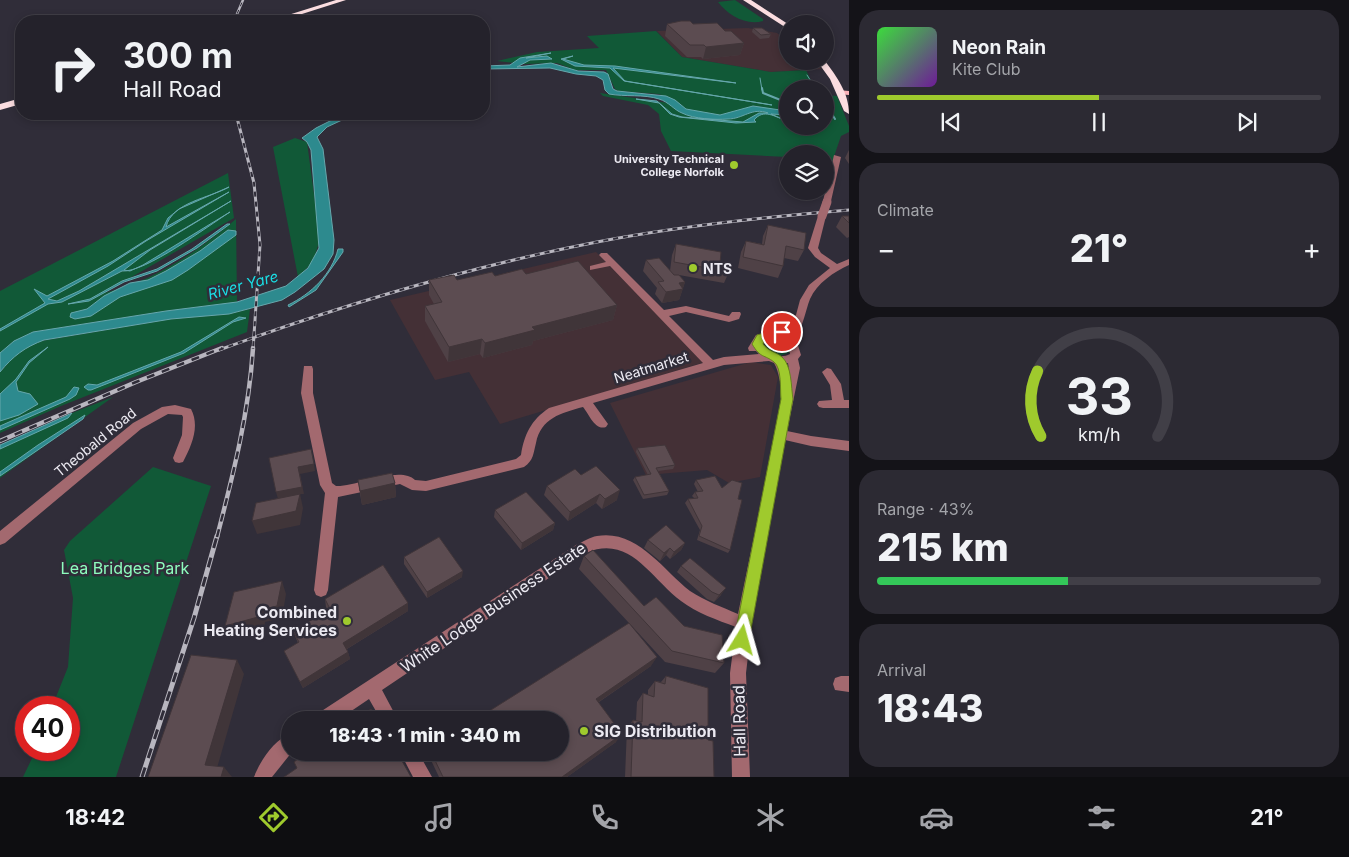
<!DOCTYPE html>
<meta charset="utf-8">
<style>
body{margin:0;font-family:Inter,sans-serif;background:#2c2a33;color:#f1f3f6;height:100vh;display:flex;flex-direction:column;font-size:19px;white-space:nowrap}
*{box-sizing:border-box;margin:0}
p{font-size:16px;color:#a3a4a9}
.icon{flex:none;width:28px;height:28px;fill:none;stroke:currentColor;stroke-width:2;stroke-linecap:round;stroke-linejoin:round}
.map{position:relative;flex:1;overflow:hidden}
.panel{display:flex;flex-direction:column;gap:10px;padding:10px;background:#141318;width:500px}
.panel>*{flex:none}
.hud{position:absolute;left:15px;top:15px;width:475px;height:105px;border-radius:20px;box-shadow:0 2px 8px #0003,0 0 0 1px #413f47;background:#24222b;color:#f1f3f6;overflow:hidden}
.tools{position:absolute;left:779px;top:15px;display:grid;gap:10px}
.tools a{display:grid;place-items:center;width:55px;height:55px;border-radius:50%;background:#24222b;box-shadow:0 2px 8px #0003,0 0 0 1px #413f47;font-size:25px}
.speed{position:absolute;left:15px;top:696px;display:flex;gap:10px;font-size:25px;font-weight:700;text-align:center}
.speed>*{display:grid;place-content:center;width:65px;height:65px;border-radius:50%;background:#24222b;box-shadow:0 2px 8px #0003,0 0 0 1px #413f47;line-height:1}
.speed .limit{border:8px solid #d22;background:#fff;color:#111}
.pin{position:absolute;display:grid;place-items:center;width:42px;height:42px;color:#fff;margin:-21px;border:2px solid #fff;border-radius:50%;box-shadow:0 1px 5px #0007}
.me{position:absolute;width:55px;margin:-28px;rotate:8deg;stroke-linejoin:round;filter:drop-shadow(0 0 4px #0008)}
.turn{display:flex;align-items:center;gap:18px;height:105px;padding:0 25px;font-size:22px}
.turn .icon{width:65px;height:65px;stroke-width:2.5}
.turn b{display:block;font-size:35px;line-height:42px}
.big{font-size:38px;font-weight:800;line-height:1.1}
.panel .widget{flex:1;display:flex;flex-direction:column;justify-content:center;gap:8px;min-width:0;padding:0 18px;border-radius:20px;background:#2c2a33}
.panel .dial{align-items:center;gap:0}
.dial svg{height:130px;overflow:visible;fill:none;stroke:#413f47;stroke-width:7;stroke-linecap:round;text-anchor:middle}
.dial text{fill:#f1f3f6;stroke:none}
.song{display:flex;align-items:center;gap:15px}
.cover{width:60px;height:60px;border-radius:8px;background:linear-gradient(135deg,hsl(120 70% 55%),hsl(280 70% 35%))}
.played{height:5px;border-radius:2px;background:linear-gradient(90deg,#9fca2d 50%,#413f47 50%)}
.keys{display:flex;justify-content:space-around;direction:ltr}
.heat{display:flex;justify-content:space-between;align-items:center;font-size:28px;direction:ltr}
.charge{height:8px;border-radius:4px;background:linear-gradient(90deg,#34c759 43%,#413f47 0)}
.trip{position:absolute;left:281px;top:711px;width:288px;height:50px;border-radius:25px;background:#24222b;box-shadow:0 2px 8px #0003,0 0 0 1px #413f47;font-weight:800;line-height:50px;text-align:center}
.dock{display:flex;height:80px;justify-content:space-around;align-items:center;background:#0e0e11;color:#a3a4a9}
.dock .icon{width:35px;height:35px}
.dock .on{color:#9fca2d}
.dock b{font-size:22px;color:#f1f3f6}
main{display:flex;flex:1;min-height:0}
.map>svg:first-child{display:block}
.commercial{fill:#443036}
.green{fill:#115937}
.water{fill:#2d8a8e;stroke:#66a7ac}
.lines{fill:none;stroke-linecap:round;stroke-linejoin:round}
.stream-far1{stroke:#66a7ac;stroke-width:1}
.stream{stroke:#66a7ac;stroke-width:2}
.minor{fill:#a3696f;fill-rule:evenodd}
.major{fill:#f9b1b8;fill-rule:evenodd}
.highway{fill:#fbdde0;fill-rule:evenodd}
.rail-far3-casing{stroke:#b8b6bf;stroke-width:2.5}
.rail-far2-casing{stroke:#b8b6bf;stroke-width:3}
.rail-far1-casing{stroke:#b8b6bf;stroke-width:4.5}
.rail-casing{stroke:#b8b6bf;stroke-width:5}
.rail-far3{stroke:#302d39;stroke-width:1;stroke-dasharray:4;stroke-linecap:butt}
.rail-far2{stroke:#302d39;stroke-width:2;stroke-dasharray:5;stroke-linecap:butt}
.rail-far1{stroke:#302d39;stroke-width:2.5;stroke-dasharray:8;stroke-linecap:butt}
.rail{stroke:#302d39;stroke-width:3;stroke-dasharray:10;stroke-linecap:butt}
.minor-bridge-far1{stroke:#a3696f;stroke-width:8}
.minor-bridge{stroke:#a3696f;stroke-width:9}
.wall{fill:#4f4146}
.shaded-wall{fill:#403539}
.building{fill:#5c4c51;stroke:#403539}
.route{fill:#9fca2d;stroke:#67831d}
.poi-dot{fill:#9fca2d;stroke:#302d39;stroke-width:2}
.labels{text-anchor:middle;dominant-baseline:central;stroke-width:5;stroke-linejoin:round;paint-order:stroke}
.far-poi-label{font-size:11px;font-weight:bold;fill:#eceaf2;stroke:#302d39;text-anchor:end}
.poi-label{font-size:14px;font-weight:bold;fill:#eceaf2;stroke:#302d39;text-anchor:start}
.street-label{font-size:14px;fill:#eceaf2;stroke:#302d39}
.water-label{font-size:15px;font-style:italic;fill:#1adee5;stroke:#302d39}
.near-park-label{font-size:16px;fill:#8efdbe;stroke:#302d39}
.near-street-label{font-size:16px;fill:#eceaf2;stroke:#302d39}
.near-poi-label{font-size:16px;font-weight:bold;fill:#eceaf2;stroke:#302d39;text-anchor:end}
</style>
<main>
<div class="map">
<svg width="849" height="777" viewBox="0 0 849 777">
<rect width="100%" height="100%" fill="#302d39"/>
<path class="commercial" d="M 748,28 L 777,33 L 787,41 L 788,61 L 812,61 L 822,69 L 771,72 L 682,57 L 657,31 Z
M 596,252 L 705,362 L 500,424 L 469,372 L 435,380 L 390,300 Z
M 751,362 L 771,365 L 778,377 L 760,477 L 729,483 L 707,470 L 646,475 L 610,403 Z"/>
<path class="green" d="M 735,0 L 763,19 L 763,21 C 746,26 728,15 718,2 Z
M 656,31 L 682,57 L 771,72 L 806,70 L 815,89 L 788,89 L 788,126 L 825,126 L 825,95 L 837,96 L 849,126 L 849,132 L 841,136 L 827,177 L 825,177 L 825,154 L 788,154 L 787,157 L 671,151 L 661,131 L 659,114 L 648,105 L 603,96 L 600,93 L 682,105 L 659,94 L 618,91 L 615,89 L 606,70 L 575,70 L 557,63 L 525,64 L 497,61 L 537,52 L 599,48 L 587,36 Z
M 295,138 L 307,142 L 320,239 L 313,262 L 298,277 L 273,147 Z
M 228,173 L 234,218 L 104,293 C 153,282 198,251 236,219 L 237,302 L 166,311 L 33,332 L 14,341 L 0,353 L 0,291 Z
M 250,309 L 247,332 L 61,406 L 0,433 L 0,372 L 17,353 L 26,347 L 41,341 L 171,319 L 229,314 Z
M 772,339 L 784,342 L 790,352 L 780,356 L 770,353 L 764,343 Z
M 113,397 L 0,478 L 0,448 L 71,415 L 72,413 Z
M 153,467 L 211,486 L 116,777 L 23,777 L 36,750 L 69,750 L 69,708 L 52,707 L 68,667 L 73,598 L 64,550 L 70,541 Z"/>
<path class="water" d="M 551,53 L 526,58 L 547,56 L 552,59 L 530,60 L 517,67 L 551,63 L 578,71 L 604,72 L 608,74 L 613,89 L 617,91 L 666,96 L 675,100 L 686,109 L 720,115 L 753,106 L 787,111 L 787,115 L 771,114 L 787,121 C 775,117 764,108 754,120 L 756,122 L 736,123 L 679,117 L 670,114 L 659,103 L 636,99 L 657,101 L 672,114 L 682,117 L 743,122 L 759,113 L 768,113 C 752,107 743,119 728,119 C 715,120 694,119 682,113 C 674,110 669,102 659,99 C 644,94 625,97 609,94 L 605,90 L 603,80 L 596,76 L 576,74 L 550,68 L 484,69 L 484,66 L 510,65 L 520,58 Z
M 573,56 L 563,59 L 584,65 L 615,66 L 736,83 L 613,68 L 625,81 L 772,105 L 624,81 L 610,68 L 575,66 L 561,59 Z
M 344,114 L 355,114 L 327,127 L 317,137 L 323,149 L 334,240 L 333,254 L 324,269 L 295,292 L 282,300 L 229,314 L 171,319 L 44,340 C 25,347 13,356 0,372 L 0,353 L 14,341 L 33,332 L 166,311 L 237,302 L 286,286 L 308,268 L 319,248 L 311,150 L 307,142 L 302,138 L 316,128 Z
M 229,187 C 210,198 172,202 166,227 L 229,192 L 146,241 L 108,266 L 48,299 L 57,301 L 79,291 L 231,201 L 150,250 L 124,270 L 130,271 L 143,265 L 230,212 C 208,226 145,273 122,271 L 62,302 L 48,304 L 0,331 L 0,329 L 45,303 L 34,289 L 47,296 L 113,261 L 162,230 L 168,218 L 179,209 Z
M 227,224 L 230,224 L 197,248 L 157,271 L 124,282 L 89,301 L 68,304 L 90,299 L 122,281 L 157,269 L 192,249 Z
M 228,230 L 236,231 L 236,235 L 188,270 L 172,280 L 120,297 L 91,316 L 75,319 L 70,317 L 71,313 L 87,309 L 104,296 L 130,283 L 148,280 L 166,271 L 200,251 Z
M 338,249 L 343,249 L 343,252 L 316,290 L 289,307 L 288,305 C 311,294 332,274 338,249 Z
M 239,317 L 246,318 L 233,322 L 184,353 L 91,390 L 88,390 L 84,387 L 88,384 L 97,385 L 181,352 Z
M 48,347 L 29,363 L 16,382 L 18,391 L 30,394 L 38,404 L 19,415 L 0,421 L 0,394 L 16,379 L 29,361 Z
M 74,387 L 79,388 L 76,395 L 70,399 L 0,430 L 0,426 L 66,397 Z
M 72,413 L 68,418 L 0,449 L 0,445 Z
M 85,415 L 83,419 L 0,476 L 0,472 L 38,445 Z"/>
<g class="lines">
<path class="stream-far1" d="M 807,75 L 816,89
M 760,78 L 762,90"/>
<path class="stream" d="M 762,88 L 763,93 L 788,103
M 825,103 L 835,119"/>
<path class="minor" d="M 834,155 L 841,157 L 831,201 L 827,203 L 823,201 Z
M 822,213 L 826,216 L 818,248 L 821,253 L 837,264 L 849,259 L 849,265 C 834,272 817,283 810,299 C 805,312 804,325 795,336 L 801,355 L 798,359 L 800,368 L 787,431 L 811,436 L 849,441 L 849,451 L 811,446 L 785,440 L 752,623 L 746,673 L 750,777 L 732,777 L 730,673 L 736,627 C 717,620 697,613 681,601 C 650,578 630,534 586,553 L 382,690 L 398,720 L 381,720 L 369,699 L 338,720 L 315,720 L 317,714 L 576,545 C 583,542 590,537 597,536 C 637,529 663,570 690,591 C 705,601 722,607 738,614 L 784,392 C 779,385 780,373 774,363 L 769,361 L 724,365 L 593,403 L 608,424 L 606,427 C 595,431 589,414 583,407 C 561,413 541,418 536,443 C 533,454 534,460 524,467 L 426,491 L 412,490 L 400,484 L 338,497 L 328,590 L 326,595 L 321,597 L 316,595 L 314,590 L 325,493 L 320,485 L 301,393 L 304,366 L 312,366 L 313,369 L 313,393 L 332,483 L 336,486 C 356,487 400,465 415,480 L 426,481 L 516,459 L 521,455 C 524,435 531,420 549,408 L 703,363 L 610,266 L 590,270 L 590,266 L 606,262 L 599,255 L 601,253 L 607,253 L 664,310 L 686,306 L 729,316 L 732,312 L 740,312 L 741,314 L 739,319 L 729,322 L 686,312 L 669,316 L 713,360 L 724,357 L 759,354 L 756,351 L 749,351 L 748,348 L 756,335 L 778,329 L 796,315 L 800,300 L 809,285 L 830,268 L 815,257 L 808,248 L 818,216 ZM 786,334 L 790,354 C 779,360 768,353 762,343 L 764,341 ZM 788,363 L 789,370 L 785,364 Z
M 827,368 L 831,369 L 841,384 L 844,400 L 849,400 L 849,408 L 823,408 L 819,407 L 817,404 L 819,401 L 832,400 L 830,385 L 822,372 Z
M 175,405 L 191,409 C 200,426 192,445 183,462 L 179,463 L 175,462 L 173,458 L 182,435 L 183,417 L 182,415 L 168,414 L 141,429 L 5,543 L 0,545 L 0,531 L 133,423 L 162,407 Z
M 841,676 L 849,676 L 849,692 L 835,690 L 833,684 L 835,678 Z
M 290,734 L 290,752 L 292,752 L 272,777 L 254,777 C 260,761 274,740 290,734 Z
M 400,752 L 418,752 L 432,777 L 413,777 Z"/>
<path class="major" d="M 837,90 L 849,91 L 849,95 L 837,94 Z"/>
<path class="highway" d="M 336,0 L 346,0 L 280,21 L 269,21 Z
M 743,0 L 751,0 L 788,24 L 788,29 Z
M 817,61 L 825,61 C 837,77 849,93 849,114 L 844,111 L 830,79 Z
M 21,98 L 21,104 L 0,110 L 0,104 Z"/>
<defs>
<path id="rail-far3" d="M 234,21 L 243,0"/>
<path id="rail-far2" d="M 236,114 L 254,183 L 260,245 L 253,350
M 219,350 C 342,305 468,267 597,242 C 680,226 765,217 849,210"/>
<path id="rail-far1" d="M 0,441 L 136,382 L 222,348
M 217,537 C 233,475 249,413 253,348"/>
<path id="rail" d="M 142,777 L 194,618 L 217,536"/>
</defs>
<use href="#rail-far3" class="rail-far3-casing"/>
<use href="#rail-far2" class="rail-far2-casing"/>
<use href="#rail-far1" class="rail-far1-casing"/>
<use href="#rail" class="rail-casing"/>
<use href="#rail-far3" class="rail-far3"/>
<use href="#rail-far2" class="rail-far2"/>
<use href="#rail-far1" class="rail-far1"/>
<use href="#rail" class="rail"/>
<path class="minor-bridge-far1" d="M 826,204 L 827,201"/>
<path class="minor-bridge" d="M 822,216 L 827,202"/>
</g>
<path class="wall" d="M 667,24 L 693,24 L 725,31 L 744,43 L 740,55 L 703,59 L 701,57 L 687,57 L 665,36 Z
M 753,28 L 771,34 L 769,38 L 760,39 L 752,32 Z
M 849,150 L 849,164 L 845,158 Z
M 842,216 L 849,216 L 849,237 L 847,238 L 836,227 Z
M 768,225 L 804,250 L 798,261 L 784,258 L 783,266 L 778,278 L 738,268 L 741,252 L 746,241 L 762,244 L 763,236 Z
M 676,244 L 720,264 L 729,272 L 724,283 L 679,275 L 685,282 L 679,300 L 662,303 L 655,294 L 657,288 L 643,271 L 646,260 L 670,271 L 672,255 Z
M 526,274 L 617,305 L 613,320 L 533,341 L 532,345 L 483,358 L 480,354 L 448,362 L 425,321 L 425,306 L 434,304 L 429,295 L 429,280 L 457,280 L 495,276 Z
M 637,448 L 675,465 L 673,469 L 658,471 L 669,491 L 667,495 L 643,499 L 633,480 L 635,477 L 648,475 L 636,452 Z
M 581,475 L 617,500 L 602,509 L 596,503 L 568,521 L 544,495 L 547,486 Z
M 358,480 L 395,483 L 396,497 L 362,505 L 360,494 Z
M 696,480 L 722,488 L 738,499 L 730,550 L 728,553 L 697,540 L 700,530 L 685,503 L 688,499 L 694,498 L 692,496 L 695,492 L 698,492 L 694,484 Z
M 495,510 L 555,523 L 553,530 L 521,550 L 494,517 Z
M 648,540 L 685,543 L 681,550 L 670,559 L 666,555 L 660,561 L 644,548 Z
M 584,556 L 644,606 L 684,626 L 724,663 L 715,673 L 665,662 L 630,624 L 651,666 L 599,702 L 616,742 L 567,777 L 439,777 L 429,756 L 429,752 L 560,752 L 629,623 L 579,569 Z
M 404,557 L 462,577 L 427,598 L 404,564 Z
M 681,566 L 721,595 L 714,602 L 707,599 L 677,572 Z
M 325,599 L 408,603 L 408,611 L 347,649 L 350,659 L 303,688 L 284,651 L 298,643 L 293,631 L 328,610 L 326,607 Z
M 666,676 L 708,740 L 714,777 L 625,777 L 627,728 L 633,720 L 636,721 L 637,702 L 643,693 L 648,695 L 648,690 L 655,681 L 661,682 Z"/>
<path class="shaded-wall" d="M 744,43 L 740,55 L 703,59 L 706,47 Z
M 685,282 L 679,300 L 662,303 L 666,292 L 679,283 Z
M 617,305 L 613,320 L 533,341 L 532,345 L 483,358 L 485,343 L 532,327 Z
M 482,339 L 480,354 L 448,362 L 449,347 Z
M 314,464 L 315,471 L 300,474 L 304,494 L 300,494 L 303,508 L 300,525 L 257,534 L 252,521 L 278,499 L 276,492 L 298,467 Z
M 395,483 L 396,497 L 362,505 L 360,491 Z
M 620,490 L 617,500 L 602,509 L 605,499 Z
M 600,494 L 596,503 L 568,521 L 570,512 Z
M 555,523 L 553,530 L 521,550 L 522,543 Z
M 685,543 L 681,550 L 670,559 L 674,552 Z
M 670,548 L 666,555 L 660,561 L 664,553 Z
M 463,571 L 462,577 L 427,598 L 427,592 Z
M 282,581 L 286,594 L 282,618 L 265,622 L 264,630 L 232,638 L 225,626 L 260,610 Z
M 726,588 L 721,595 L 714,602 L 719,595 Z
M 408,603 L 408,611 L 345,650 L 343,643 Z
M 348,652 L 350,659 L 303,688 L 300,682 Z
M 657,657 L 651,666 L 591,707 L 596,699 Z
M 237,660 L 244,674 L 215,775 L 205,765 Z
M 622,734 L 616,742 L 567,777 L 562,777 Z
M 224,767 L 232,777 L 221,777 Z"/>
<path class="building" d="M 681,21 L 690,21 L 693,24 L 717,23 L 725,31 L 731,31 L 744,43 L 706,47 L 704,45 L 690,45 L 667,24 Z
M 753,28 L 762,28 L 771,34 L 761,35 Z
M 842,216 L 849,216 L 849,223 Z
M 768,225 L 806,233 L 804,250 L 786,246 L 783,266 L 743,257 L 746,241 L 764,245 Z
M 676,244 L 721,252 L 720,264 L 729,265 L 729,272 L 674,262 Z
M 659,258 L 674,275 L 679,275 L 685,282 L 679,283 L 683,289 L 666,292 L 658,282 L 664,281 L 646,260 Z
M 578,261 L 617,305 L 532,327 L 535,330 L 485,343 L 482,339 L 449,347 L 425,306 L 442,302 L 429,280 L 454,275 L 457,280 L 492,272 L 495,276 L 522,269 L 526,274 Z
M 665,445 L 675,465 L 656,468 L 669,491 L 644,495 L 635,477 L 651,474 L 637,448 Z
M 311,449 L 314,464 L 298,467 L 302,487 L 276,492 L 269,458 Z
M 596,466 L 620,490 L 605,499 L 600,494 L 570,512 L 547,486 L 575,469 L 581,475 Z
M 392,473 L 395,483 L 360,491 L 358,480 Z
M 715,476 L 722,488 L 732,480 L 742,483 L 738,499 L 742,500 L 730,550 L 699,536 L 702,526 L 688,499 L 698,498 L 695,492 L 703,491 L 696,480 Z
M 526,492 L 555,523 L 522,543 L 495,510 Z
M 300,494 L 296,511 L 252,521 L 256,503 Z
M 666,525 L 685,543 L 674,552 L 670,548 L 664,553 L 648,540 Z
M 439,537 L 463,571 L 427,592 L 404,557 Z
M 593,550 L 644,606 L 656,597 L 684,626 L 722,635 L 724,663 L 672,651 L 584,556 Z
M 690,558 L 726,588 L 719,595 L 712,592 L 681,566 Z
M 383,565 L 408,603 L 343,643 L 348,652 L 300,682 L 284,651 L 299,642 L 293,631 L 330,609 L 325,599 Z
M 282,581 L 277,606 L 260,610 L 258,617 L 225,626 L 234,592 Z
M 629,623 L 657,657 L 596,699 L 622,734 L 562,777 L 443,777 L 431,752 L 560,752 L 560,720 L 475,720 Z
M 191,655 L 237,660 L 205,765 L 224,767 L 221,777 L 148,777 Z
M 666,676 L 708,688 L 708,740 L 713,741 L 714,777 L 631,777 L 633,720 L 642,722 L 643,693 L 654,697 L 655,681 L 665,684 Z
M 371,709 L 378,720 L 355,720 Z
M 307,752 L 397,752 L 411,777 L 284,777 L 297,768 L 294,762 Z"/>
<path class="route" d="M 782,328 L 787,332 L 786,334 L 765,340 L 763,344 C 769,352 775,351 782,357 C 792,366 791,387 793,399 L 749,640 L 747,645 L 742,647 L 736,645 L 734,640 L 781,399 C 780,390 782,368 774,362 C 764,354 761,359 752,344 L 757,335 Z"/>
<g class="poi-dot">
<circle cx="734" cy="165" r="5"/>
<circle cx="693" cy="268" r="5"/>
<circle cx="347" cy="621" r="5"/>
<circle cx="584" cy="731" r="5"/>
</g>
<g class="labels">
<g class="far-poi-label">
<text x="724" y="159">University Technical<tspan x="724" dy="13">College Norfolk</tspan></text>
</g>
<g class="poi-label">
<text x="703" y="268">NTS</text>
</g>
<g class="street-label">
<text transform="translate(651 367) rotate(-17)">Neatmarket</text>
<text transform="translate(95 442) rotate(-39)">Theobald Road</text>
</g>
<g class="water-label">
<text transform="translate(243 285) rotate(-15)">River Yare</text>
</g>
<g class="near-park-label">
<text x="125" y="568">Lea Bridges Park</text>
</g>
<g class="near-street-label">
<text transform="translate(493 607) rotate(-34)">White Lodge Business Estate</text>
<text transform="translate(739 721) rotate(-91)">Hall Road</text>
</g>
<g class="near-poi-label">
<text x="337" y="612">Combined<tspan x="337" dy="18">Heating Services</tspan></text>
<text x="594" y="731" text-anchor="start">SIG Distribution</text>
</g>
</g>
</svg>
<div class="tools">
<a><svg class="icon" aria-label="sound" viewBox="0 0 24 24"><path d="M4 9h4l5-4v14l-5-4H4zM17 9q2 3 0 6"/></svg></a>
<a><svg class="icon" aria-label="search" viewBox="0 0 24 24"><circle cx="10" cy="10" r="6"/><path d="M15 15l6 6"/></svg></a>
<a><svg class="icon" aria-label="layers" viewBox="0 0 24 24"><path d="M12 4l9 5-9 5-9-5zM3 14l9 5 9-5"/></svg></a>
</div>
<div class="speed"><div class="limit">40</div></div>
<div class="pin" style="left:782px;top:332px;background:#d93025"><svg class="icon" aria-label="arrive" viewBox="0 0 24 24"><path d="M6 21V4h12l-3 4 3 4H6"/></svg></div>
<svg class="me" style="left:742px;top:640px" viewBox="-20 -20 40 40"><path d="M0-17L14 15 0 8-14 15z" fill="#9fca2d" stroke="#fff" stroke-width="4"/></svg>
<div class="trip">18:43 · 1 min · 340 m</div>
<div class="hud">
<div class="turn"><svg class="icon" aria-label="right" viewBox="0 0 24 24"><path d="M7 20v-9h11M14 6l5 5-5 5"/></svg><div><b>300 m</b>Hall Road</div></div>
</div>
</div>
<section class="panel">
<div class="widget">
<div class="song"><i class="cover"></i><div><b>Neon Rain</b><p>Kite Club</p></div></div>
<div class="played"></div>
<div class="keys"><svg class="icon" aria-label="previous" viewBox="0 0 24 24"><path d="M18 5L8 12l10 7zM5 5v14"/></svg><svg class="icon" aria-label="pause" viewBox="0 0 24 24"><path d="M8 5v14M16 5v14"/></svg><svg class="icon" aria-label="next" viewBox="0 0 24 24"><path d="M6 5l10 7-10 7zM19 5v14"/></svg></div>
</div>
<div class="widget"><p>Climate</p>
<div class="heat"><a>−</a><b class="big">21°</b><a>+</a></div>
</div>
<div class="widget dial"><svg viewBox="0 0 100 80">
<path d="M14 69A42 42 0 1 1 86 69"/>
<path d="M14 69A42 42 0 0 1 12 29" stroke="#9fca2d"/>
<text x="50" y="56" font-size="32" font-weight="700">33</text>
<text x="50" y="72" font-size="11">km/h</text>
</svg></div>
<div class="widget"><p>Range · 43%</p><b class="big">215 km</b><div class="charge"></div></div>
<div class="widget"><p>Arrival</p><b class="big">18:43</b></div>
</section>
</main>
<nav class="dock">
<b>18:42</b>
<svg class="icon on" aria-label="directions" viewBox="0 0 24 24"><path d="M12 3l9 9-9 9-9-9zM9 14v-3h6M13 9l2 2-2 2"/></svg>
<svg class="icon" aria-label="music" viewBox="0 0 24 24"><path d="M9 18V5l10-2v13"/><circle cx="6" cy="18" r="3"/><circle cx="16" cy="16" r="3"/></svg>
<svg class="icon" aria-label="phone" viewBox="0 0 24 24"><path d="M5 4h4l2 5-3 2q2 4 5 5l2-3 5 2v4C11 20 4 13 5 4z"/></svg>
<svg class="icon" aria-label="climate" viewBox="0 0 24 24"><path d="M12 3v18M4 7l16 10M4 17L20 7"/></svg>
<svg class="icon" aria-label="car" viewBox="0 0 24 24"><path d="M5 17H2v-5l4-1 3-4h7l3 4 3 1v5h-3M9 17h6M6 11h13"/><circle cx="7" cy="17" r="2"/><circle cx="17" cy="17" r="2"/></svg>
<svg class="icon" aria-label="filters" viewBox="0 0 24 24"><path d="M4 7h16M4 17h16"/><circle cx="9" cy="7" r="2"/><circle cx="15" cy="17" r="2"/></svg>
<b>21°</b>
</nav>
